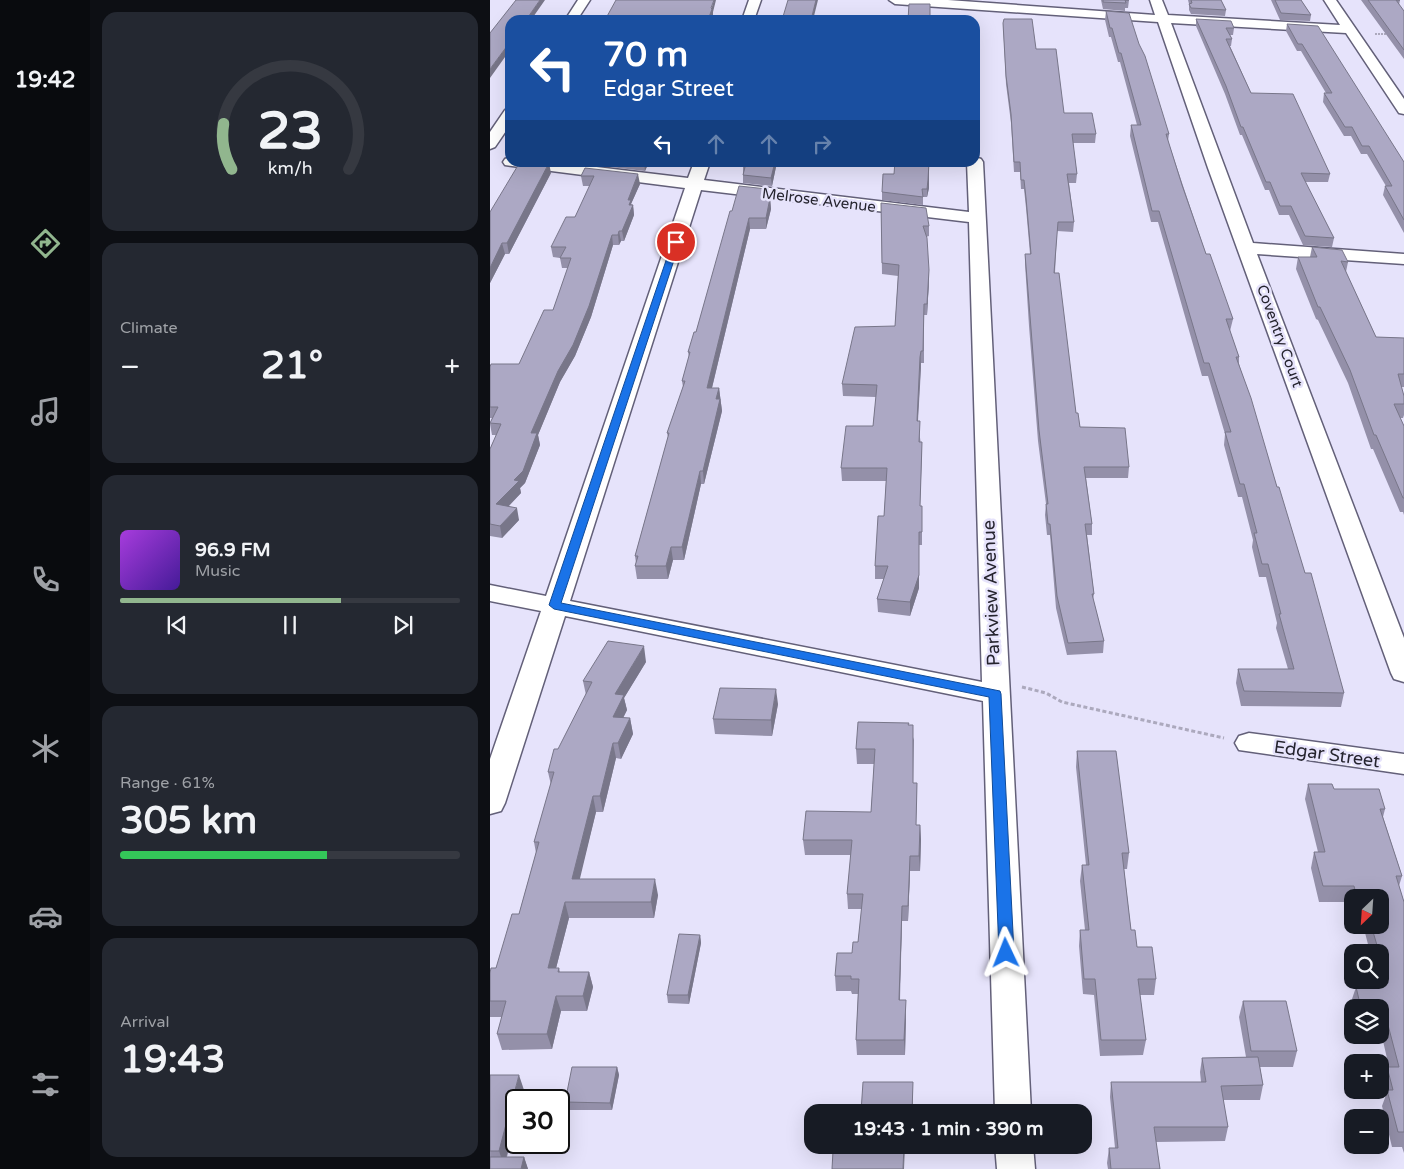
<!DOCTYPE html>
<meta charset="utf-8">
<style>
body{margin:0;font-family:"Varela Round",sans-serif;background:#242831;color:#f1f3f6;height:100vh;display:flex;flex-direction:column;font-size:19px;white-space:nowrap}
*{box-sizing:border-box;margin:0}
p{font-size:16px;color:#9ea1a6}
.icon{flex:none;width:28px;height:28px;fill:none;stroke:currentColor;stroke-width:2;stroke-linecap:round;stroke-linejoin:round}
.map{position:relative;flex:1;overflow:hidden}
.panel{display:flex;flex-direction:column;gap:12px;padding:12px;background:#0d0f14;width:400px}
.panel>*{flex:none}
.hud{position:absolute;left:15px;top:15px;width:475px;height:152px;border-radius:15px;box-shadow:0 5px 20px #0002;background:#1a4fa0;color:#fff;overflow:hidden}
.needle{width:32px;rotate:205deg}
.tools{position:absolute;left:854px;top:889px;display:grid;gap:10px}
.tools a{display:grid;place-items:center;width:45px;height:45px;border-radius:10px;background:#171b24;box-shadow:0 5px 20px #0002;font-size:25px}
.speed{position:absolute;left:15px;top:1089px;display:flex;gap:10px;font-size:25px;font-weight:700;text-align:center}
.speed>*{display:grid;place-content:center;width:65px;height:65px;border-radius:50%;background:#171b24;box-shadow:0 5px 20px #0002;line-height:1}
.speed .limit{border:2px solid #111;border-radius:8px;background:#fff;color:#111}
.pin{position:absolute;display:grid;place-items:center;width:42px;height:42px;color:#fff;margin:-21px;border:2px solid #fff;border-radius:50%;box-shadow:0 1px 5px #0007}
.me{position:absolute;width:55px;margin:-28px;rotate:358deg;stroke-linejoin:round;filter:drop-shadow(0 0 4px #0008)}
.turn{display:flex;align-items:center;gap:18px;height:105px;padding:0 15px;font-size:22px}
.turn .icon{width:65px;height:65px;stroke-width:2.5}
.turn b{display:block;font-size:35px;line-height:42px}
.lanes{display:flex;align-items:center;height:48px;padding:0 15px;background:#0003;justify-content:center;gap:25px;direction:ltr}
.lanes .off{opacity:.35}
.big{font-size:38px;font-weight:800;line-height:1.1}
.panel .widget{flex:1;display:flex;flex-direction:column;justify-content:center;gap:8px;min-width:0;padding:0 18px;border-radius:15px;background:#242831}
.panel .dial{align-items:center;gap:0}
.dial svg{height:130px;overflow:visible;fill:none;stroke:#363941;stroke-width:7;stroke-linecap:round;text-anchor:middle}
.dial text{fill:#f1f3f6;stroke:none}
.song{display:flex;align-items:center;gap:15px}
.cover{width:60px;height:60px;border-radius:8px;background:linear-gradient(135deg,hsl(280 70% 55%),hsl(260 70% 35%))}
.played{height:5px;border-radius:2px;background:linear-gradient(90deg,#91b68e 65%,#363941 65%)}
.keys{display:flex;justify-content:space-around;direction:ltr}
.heat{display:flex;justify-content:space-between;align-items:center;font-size:28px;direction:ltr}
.charge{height:8px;border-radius:4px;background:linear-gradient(90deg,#34c759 61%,#363941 0)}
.trip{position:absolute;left:314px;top:1104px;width:288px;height:50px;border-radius:15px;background:#171b24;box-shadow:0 5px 20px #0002;font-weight:800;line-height:50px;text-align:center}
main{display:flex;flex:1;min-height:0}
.menu{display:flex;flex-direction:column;width:90px;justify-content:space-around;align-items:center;background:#090b0e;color:#9ea1a6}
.menu .icon{width:35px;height:35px}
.menu .selected{color:#91b68e}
.menu b{font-size:22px;color:#f1f3f6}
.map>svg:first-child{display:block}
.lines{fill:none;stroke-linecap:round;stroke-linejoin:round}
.minor-casing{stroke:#636079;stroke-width:3}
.path-far1{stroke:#aca9bd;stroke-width:2;stroke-dasharray:2 1;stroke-linecap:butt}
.path{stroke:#aca9bd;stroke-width:3;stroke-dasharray:4 2.5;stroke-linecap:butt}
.minor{fill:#fff;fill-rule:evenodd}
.wall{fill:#9490a9}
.shaded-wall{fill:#787689}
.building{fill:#aca8c4;stroke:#787689}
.route{fill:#1a73e8;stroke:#114b97}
.labels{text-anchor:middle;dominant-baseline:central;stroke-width:5;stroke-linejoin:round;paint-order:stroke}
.far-street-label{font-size:15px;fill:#25242e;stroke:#e6e3fb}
.street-label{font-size:18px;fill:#25242e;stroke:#e6e3fb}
</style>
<main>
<nav class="menu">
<b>19:42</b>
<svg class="icon selected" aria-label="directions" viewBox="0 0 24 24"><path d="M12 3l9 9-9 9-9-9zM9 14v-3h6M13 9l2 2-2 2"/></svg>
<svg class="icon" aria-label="music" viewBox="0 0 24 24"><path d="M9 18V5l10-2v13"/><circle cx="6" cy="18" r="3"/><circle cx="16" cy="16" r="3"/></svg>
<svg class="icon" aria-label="phone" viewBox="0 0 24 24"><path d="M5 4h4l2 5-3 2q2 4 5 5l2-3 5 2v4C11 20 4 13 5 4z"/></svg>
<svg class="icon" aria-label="climate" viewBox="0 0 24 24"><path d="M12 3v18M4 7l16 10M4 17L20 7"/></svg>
<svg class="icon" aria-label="car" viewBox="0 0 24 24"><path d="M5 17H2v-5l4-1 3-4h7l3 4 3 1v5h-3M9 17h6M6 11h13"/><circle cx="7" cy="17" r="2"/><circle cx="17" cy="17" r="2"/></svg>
<svg class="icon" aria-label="filters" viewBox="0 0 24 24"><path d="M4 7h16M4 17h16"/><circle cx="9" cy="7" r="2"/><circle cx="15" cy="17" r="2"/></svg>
</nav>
<section class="panel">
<div class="widget dial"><svg viewBox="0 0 100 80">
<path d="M14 69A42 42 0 1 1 86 69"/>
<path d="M14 69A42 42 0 0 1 9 41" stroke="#91b68e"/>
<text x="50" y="56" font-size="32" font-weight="700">23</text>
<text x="50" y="72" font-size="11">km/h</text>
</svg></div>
<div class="widget"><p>Climate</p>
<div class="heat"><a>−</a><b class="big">21°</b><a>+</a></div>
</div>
<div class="widget">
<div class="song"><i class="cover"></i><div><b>96.9 FM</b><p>Music</p></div></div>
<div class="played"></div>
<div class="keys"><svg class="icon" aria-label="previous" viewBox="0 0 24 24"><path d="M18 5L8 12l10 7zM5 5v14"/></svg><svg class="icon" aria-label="pause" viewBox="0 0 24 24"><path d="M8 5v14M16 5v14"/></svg><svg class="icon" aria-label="next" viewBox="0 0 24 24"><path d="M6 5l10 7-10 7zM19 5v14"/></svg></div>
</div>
<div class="widget"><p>Range · 61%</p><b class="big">305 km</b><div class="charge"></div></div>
<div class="widget"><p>Arrival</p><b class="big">19:43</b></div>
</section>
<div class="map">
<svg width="914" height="1169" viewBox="0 0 914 1169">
<rect width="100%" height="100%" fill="#e6e3fb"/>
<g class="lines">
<defs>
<path id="minor" d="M 88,0 L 100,0 L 87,20 L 75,20 Z
M 259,0 L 271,0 L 264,20 L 252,20 Z
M 399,0 L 458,0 L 665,15 L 660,0 L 672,0 L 678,15 L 850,25 L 834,0 L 846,0 L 914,99 L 914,114 L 909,113 L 856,33 L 681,23 L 763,243 L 914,254 L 914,264 L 767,254 L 914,638 L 914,682 L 904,679 L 901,673 L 718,168 L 668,22 L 405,4 Z
M 20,109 L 20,125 L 5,147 L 0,149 L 0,132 L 15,110 Z
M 20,157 L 20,162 L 65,162 L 198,178 L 204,162 L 220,162 L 214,180 L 479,212 L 477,162 L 485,162 L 485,157 L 491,159 L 493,162 L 541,1112 L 505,1112 L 493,701 L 75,616 L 15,803 L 11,811 L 0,814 L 0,759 L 51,611 L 0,601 L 0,585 L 56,596 L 195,188 L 15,165 L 13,162 L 15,159 ZM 211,190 L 479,222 L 492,682 L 80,601 Z
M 759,733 L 914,754 L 914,774 L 749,750 L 745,743 L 749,736 Z
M 505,1145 L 543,1145 L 545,1169 L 507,1169 Z"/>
</defs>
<use href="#minor" class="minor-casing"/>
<path class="path-far1" d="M 885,34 L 898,34"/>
<path class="path" d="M 532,687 L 556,693 L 572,702 L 734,738"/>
<use href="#minor" class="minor"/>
</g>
<path class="wall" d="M 611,0 L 639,0 L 638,8 L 635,8 L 635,11 L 613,9 Z
M 698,0 L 731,0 L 736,10 L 735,16 L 701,14 L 699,10 L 699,4 Z
M 781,0 L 811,0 L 821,15 L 820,21 L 790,20 Z
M 871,0 L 910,0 L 909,5 L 914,11 L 914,59 Z
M 616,11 L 679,134 L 678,141 L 716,254 L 743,319 L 740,331 L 749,357 L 749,364 L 787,487 L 854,693 L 851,707 L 751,706 L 746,683 L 748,669 L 798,669 L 786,628 L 787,623 L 776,577 L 769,577 L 762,547 L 763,540 L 752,497 L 748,497 L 734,445 L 735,434 L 718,376 L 712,376 L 668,222 L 661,222 L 640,136 L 641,125 L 647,125 L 630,62 L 628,62 L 621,37 L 619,37 L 615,20 Z
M 706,19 L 744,28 L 743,35 L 740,35 L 742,39 L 741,46 L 740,46 L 761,93 L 840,174 L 838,182 L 815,182 L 844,238 L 842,247 L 813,245 L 799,215 L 789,215 L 779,190 L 775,190 L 752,135 L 750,135 L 735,94 L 706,26 Z
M 513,23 L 546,49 L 574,113 L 606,134 L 605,143 L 583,143 L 587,174 L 586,183 L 579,183 L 584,222 L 583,232 L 567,231 L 565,273 L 586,413 L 590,427 L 639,467 L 638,478 L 596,478 L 602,524 L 602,535 L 597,535 L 604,594 L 603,599 L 614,641 L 613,653 L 577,655 L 566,608 L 560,535 L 557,535 L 555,515 L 556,504 L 548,441 L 539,326 L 535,264 L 535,254 L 540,254 L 536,208 L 534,189 L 531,189 L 530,172 L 524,172 L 521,123 L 516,84 Z
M 797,24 L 914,162 L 914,233 L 893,195 L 895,186 L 896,186 L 877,154 L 871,154 L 861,136 L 854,136 L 833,102 L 834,93 L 836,93 L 811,51 L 807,51 L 796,31 Z
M 102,162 L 159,162 L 155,171 L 103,165 Z
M 253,162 L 287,162 L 282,186 L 253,183 Z
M 439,162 L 439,188 L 437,197 L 433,197 L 433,205 L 392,200 L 392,192 Z
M 95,168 L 150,184 L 141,204 L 143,205 L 144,215 L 134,241 L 131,241 L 129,245 L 123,245 L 101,317 L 85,356 L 70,382 L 48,435 L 50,445 L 35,483 L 30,488 L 31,493 L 19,506 L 29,520 L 12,538 L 0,536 L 0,449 L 6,435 L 2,435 L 0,424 L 2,418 L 0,418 L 0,367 L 29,364 L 63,310 L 78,268 L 72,268 L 70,258 L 63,257 L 61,247 L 85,217 L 100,186 L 93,186 L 91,176 Z
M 61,173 L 19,254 L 15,254 L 0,283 L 0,212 Z
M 278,198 L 280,198 L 281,209 L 276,229 L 260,229 L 222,388 L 229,388 L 232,411 L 214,484 L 211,484 L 194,560 L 183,560 L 178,579 L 147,579 L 145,566 L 146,563 L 145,556 L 178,437 L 177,433 L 193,387 L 192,381 L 199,357 L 198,352 L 206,332 L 242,211 Z
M 391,203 L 439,226 L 439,236 L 436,237 L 439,281 L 437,315 L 434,315 L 434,363 L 431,363 L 431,369 L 428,421 L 432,454 L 430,506 L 432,506 L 432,545 L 429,545 L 429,588 L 420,616 L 388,612 L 387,599 L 394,579 L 385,579 L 385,566 L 394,516 L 396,481 L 352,481 L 351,468 L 383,426 L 386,397 L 353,396 L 352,384 L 405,326 L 408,276 L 392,274 Z
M 822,247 L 858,262 L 856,272 L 886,337 L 914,338 L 914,387 L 911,387 L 914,396 L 914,415 L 913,418 L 910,418 L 914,426 L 914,515 L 913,512 L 910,512 L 883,449 L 881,449 L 858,383 L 828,320 L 826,319 L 806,269 L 808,257 L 820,257 Z
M 156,662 L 134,698 L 137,710 L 133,718 L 140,718 L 143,734 L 131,759 L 126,758 L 113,812 L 106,812 L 89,879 L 168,895 L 164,918 L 79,918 L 66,968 L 69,968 L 70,972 L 99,972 L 103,987 L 97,1011 L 71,1011 L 62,1049 L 12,1050 L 7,1034 L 12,1017 L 0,1017 L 0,973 L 6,968 L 29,914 L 46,853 L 44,842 L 61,785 L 58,772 L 96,695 L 93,681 Z
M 288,704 L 282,736 L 225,734 L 223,719 Z
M 419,725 L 424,740 L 423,783 L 427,783 L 426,825 L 430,825 L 431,840 L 430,871 L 420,871 L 418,921 L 412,921 L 410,1000 L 416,1015 L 415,1055 L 367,1055 L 366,1040 L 368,994 L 362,994 L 361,991 L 346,991 L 345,976 L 362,953 L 368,942 L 372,909 L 358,909 L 357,894 L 361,855 L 315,855 L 313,840 L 381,812 L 384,764 L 367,764 L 366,749 Z
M 587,751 L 639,853 L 637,869 L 634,869 L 641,930 L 647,947 L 666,979 L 664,995 L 650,995 L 656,1040 L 653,1055 L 610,1056 L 604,995 L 593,994 L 589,946 L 590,930 L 595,930 L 590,881 L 592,865 L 596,865 L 586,767 Z
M 818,784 L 844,789 L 895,809 L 893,817 L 912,876 L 909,886 L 914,902 L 914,1153 L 912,1147 L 902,1147 L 892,1106 L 896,1095 L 892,1082 L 897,1067 L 899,1067 L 893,1041 L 871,1041 L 869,1035 L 890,1035 L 890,1008 L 862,1008 L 861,1002 L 866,987 L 885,987 L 887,980 L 890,980 L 890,952 L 880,952 L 873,925 L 890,925 L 890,898 L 862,898 L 862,913 L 860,902 L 829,902 L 821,868 L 824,852 L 828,852 L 815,799 Z
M 210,935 L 211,943 L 199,1004 L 178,1003 L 177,995 Z
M 753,1001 L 807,1051 L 803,1067 L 770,1067 L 773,1085 L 770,1100 L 733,1100 L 738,1127 L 735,1141 L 666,1142 L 670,1169 L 618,1169 L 617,1163 L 619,1148 L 625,1148 L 620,1097 L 621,1082 L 711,1082 L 710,1072 L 712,1058 L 756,1057 L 749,1017 Z
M 127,1067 L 129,1075 L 122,1110 L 77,1110 L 75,1102 Z
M 0,1075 L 34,1090 L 26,1100 L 26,1119 L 17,1157 L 34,1157 L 38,1169 L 0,1169 Z"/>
<path class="shaded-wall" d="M 50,0 L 55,0 L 41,20 L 36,20 Z
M 224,0 L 226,0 L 223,12 L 223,16 L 221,20 L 218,20 Z
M 326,0 L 328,0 L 323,20 L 321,20 Z
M 20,42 L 20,50 L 0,78 L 0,69 Z
M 154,162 L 159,162 L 155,171 Z
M 285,162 L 287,162 L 282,186 L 281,178 Z
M 439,162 L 439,188 L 437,197 L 437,189 Z
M 59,163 L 61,173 L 19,254 L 17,243 Z
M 148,174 L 150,184 L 141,204 L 142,207 L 143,205 L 144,215 L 134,241 L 132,231 L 138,200 Z
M 277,189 L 278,200 L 275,198 Z
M 280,198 L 281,209 L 276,229 L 276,218 Z
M 259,218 L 260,229 L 219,400 L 217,388 Z
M 129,231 L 131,241 L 129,245 L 128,235 Z
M 122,235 L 123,245 L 101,317 L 85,356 L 70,382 L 48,435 L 50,445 L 35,483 L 30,488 L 31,493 L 9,516 L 6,504 L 24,480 L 41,433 Z
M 12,243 L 15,254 L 0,283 L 0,268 Z
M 439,270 L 439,281 L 437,315 L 437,304 Z
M 431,351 L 431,363 L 427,433 L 427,421 Z
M 229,388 L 232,411 L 214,484 L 213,471 L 226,399 Z
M 210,471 L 211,484 L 194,560 L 192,547 Z
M 27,508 L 29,520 L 12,538 L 10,526 Z
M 429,545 L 429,588 L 420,616 L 420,602 Z
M 181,547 L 183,560 L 178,579 L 176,566 Z
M 154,646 L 156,662 L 134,698 L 137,710 L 126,732 L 123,717 L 125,694 Z
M 286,689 L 288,704 L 282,736 L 281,720 Z
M 140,718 L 143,734 L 131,759 L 128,743 Z
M 123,743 L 126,758 L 113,812 L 110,796 Z
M 103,796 L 106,812 L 86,895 L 82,879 Z
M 430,825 L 431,840 L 430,871 L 429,856 Z
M 420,856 L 420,871 L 418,921 L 418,906 Z
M 165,879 L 168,895 L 164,918 L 161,902 Z
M 75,902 L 79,918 L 62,984 L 58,968 Z
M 412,906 L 412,921 L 409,1015 L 409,1000 Z
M 210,935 L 211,943 L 199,1004 L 198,995 Z
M 99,972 L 103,987 L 97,1011 L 93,996 Z
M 66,996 L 71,1011 L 62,1049 L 57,1034 Z
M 416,1000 L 416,1015 L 415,1055 L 414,1040 Z
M 127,1067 L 129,1075 L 122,1110 L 120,1103 Z
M 29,1075 L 34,1090 L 31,1100 L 26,1100 L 26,1119 L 14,1166 L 9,1151 Z
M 423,1082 L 423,1112 L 422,1112 Z
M 414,1145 L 415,1145 L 414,1169 L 413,1169 Z
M 34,1157 L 38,1169 L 31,1169 Z"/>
<path class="building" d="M 26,0 L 50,0 L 36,20 L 20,20 L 20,42 L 0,69 L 0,33 Z
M 126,0 L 224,0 L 221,8 L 222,9 L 218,20 L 115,20 Z
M 298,0 L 326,0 L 321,20 L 292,20 Z
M 613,0 L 639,0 L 635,0 L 636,3 L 613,2 Z
M 701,0 L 731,0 L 736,10 L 701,8 L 699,4 L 702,3 Z
M 785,0 L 811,0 L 821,15 L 791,13 Z
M 878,0 L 910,0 L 906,0 L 914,11 L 914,50 Z
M 419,4 L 440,4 L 440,20 L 418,20 Z
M 616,11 L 639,13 L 649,44 L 655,56 L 679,134 L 676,134 L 692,185 L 716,254 L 720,254 L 743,319 L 736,319 L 749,357 L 746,357 L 761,398 L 787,487 L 789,487 L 815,573 L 821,573 L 854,693 L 754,691 L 748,669 L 804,669 L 789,614 L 791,614 L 778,564 L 772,564 L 764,533 L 767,533 L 754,484 L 750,484 L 735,432 L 741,432 L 719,363 L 714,363 L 669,211 L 662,211 L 641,125 L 651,125 L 631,53 L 629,53 L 622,28 L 620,28 Z
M 514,19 L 542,19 L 546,49 L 566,49 L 574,113 L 602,113 L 606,134 L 582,134 L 587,174 L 577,174 L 584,222 L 568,222 L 564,273 L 569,273 L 586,413 L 588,413 L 590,427 L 635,428 L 639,467 L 594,467 L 602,524 L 595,524 L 604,594 L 602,594 L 614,641 L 578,643 L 567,596 L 560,524 L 558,524 L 556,504 L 558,504 L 549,430 L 540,316 L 535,254 L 541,254 L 536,198 L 534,180 L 531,180 L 530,162 L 524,162 L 521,114 L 516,76 L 513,23 Z
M 706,19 L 741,21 L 744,28 L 736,28 L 742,39 L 736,39 L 761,93 L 803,94 L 840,174 L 811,173 L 844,238 L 815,236 L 801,206 L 790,206 L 780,182 L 776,182 L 753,127 L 751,127 L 736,86 Z
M 797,24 L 828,26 L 914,162 L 914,220 L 895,186 L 902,186 L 879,146 L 872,146 L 862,127 L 855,127 L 834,93 L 842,93 L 812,44 L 808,44 Z
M 30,162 L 59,163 L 17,243 L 12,243 L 0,268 L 0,212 Z
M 285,162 L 281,178 L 253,175 L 256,163 L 253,162 Z
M 405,162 L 439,162 L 438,180 L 437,189 L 432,189 L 433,197 L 392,192 L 393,174 L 404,174 Z
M 95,168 L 148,174 L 138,200 L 141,200 L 139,205 L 143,205 L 132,231 L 129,231 L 128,235 L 122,235 L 99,306 L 83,345 L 68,371 L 41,433 L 47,433 L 33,471 L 24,480 L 29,481 L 6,504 L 27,508 L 10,526 L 0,524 L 0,449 L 11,424 L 0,423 L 8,407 L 0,407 L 0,367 L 1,364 L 29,364 L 54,310 L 63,310 L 81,258 L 70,258 L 76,247 L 61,247 L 76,217 L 85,217 L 104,176 L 91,176 Z
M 249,186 L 277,189 L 275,198 L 280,198 L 276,218 L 259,218 L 217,388 L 229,388 L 226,399 L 230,399 L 213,471 L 210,471 L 192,547 L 181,547 L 176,566 L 145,566 L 148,556 L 145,556 L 179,433 L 177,433 L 195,381 L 192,381 L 200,352 L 198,352 L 204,332 L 206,332 L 240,211 L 242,211 Z
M 391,203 L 436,208 L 439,226 L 433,226 L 437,238 L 439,270 L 437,304 L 434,304 L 433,351 L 431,351 L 430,357 L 427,421 L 430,421 L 429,442 L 432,442 L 430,506 L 432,506 L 432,532 L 429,532 L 429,575 L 420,602 L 387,599 L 398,566 L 385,566 L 388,516 L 394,516 L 397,468 L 351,468 L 356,426 L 383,426 L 387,385 L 352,384 L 365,327 L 405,326 L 409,265 L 392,263 Z
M 822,247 L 852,250 L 858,262 L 851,261 L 886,337 L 914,338 L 914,374 L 908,374 L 914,396 L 914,404 L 904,404 L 914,426 L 914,498 L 913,498 L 886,435 L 884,435 L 860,370 L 830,307 L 828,307 L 808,257 L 827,257 Z
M 118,641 L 154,646 L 125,694 L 134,695 L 123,717 L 140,718 L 128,743 L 123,743 L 110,796 L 103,796 L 82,879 L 165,879 L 161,902 L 75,902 L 58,968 L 69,968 L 68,972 L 99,972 L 93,996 L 66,996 L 57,1034 L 7,1034 L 16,1001 L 0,1001 L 0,973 L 1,968 L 6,968 L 22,914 L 29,914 L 49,842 L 44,842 L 64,772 L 58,772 L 64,749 L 68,749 L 102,682 L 93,681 Z
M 230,688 L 286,689 L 281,720 L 223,719 Z
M 368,722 L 419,723 L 418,725 L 423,725 L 423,783 L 427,783 L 426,825 L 430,825 L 429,856 L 420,856 L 418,906 L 412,906 L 409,1000 L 416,1000 L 414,1040 L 366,1040 L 369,979 L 361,979 L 361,976 L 345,976 L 347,953 L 362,953 L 363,942 L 368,942 L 373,894 L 357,894 L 362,840 L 313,840 L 316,811 L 381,812 L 385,749 L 366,749 Z
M 587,751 L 626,751 L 639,853 L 632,853 L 641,930 L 645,930 L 647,947 L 662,947 L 666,979 L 648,979 L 656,1040 L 611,1040 L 605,979 L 594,979 L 590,930 L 599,930 L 592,865 L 599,865 Z
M 818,784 L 842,784 L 844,789 L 889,789 L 895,809 L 890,809 L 912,876 L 906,876 L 914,902 L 914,1132 L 908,1132 L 897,1090 L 903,1090 L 897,1067 L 909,1067 L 898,1025 L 890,1025 L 890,1008 L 871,1008 L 866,987 L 889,987 L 887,980 L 896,980 L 890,958 L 890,952 L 889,952 L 881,925 L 890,925 L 890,898 L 867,898 L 864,886 L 833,886 L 824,852 L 835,852 Z
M 189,934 L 210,935 L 198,995 L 177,995 Z
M 753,1001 L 796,1001 L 807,1051 L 761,1051 Z
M 768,1057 L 773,1085 L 731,1086 L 738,1127 L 664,1127 L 670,1169 L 621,1169 L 619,1148 L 628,1148 L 621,1082 L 716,1082 L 712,1058 Z
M 82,1067 L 127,1067 L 120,1103 L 75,1102 Z
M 0,1075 L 29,1075 L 9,1151 L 0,1151 Z
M 373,1082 L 423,1082 L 422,1112 L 371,1112 Z
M 369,1145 L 414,1145 L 413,1169 L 342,1169 L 343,1151 L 369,1151 Z
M 0,1157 L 34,1157 L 31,1169 L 0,1169 Z"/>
<path class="route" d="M 183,240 L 190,242 L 71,603 L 510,691 L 511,694 L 524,953 L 522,957 L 516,959 L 511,957 L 509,953 L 499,697 L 64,609 L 59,605 Z"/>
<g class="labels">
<g class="far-street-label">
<text transform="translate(329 200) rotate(7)">Melrose Avenue</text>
<text transform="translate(790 336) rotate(70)">Coventry Court</text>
</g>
<g class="street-label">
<text transform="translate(501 593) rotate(-92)">Parkview Avenue</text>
<text transform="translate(837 754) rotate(8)">Edgar Street</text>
</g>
</g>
</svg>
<div class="tools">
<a><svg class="needle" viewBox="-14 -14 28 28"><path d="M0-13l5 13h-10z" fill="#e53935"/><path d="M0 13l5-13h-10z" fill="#9ea1a6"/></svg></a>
<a><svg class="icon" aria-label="search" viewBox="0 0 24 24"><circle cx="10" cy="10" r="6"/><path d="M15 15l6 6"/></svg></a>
<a><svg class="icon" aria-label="layers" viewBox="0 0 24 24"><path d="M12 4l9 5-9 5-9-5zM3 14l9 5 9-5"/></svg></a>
<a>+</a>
<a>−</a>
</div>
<div class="speed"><div class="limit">30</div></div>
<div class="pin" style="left:186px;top:242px;background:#d93025"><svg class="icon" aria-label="arrive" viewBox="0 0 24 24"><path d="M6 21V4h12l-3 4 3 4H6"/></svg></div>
<svg class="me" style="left:516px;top:953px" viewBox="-20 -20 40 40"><path d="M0-17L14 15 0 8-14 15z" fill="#1a73e8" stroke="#fff" stroke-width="4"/></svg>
<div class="trip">19:43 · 1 min · 390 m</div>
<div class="hud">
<div class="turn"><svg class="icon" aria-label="left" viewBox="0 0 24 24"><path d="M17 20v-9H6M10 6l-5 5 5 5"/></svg><div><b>70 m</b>Edgar Street</div></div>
<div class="lanes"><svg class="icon" aria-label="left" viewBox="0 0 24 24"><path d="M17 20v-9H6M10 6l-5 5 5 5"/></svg><svg class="icon off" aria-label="ahead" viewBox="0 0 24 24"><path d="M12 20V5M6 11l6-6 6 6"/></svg><svg class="icon off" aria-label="ahead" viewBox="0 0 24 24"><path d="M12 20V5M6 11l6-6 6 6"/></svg><svg class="icon off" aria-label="right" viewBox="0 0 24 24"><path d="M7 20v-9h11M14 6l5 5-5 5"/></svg></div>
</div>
</div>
</main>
